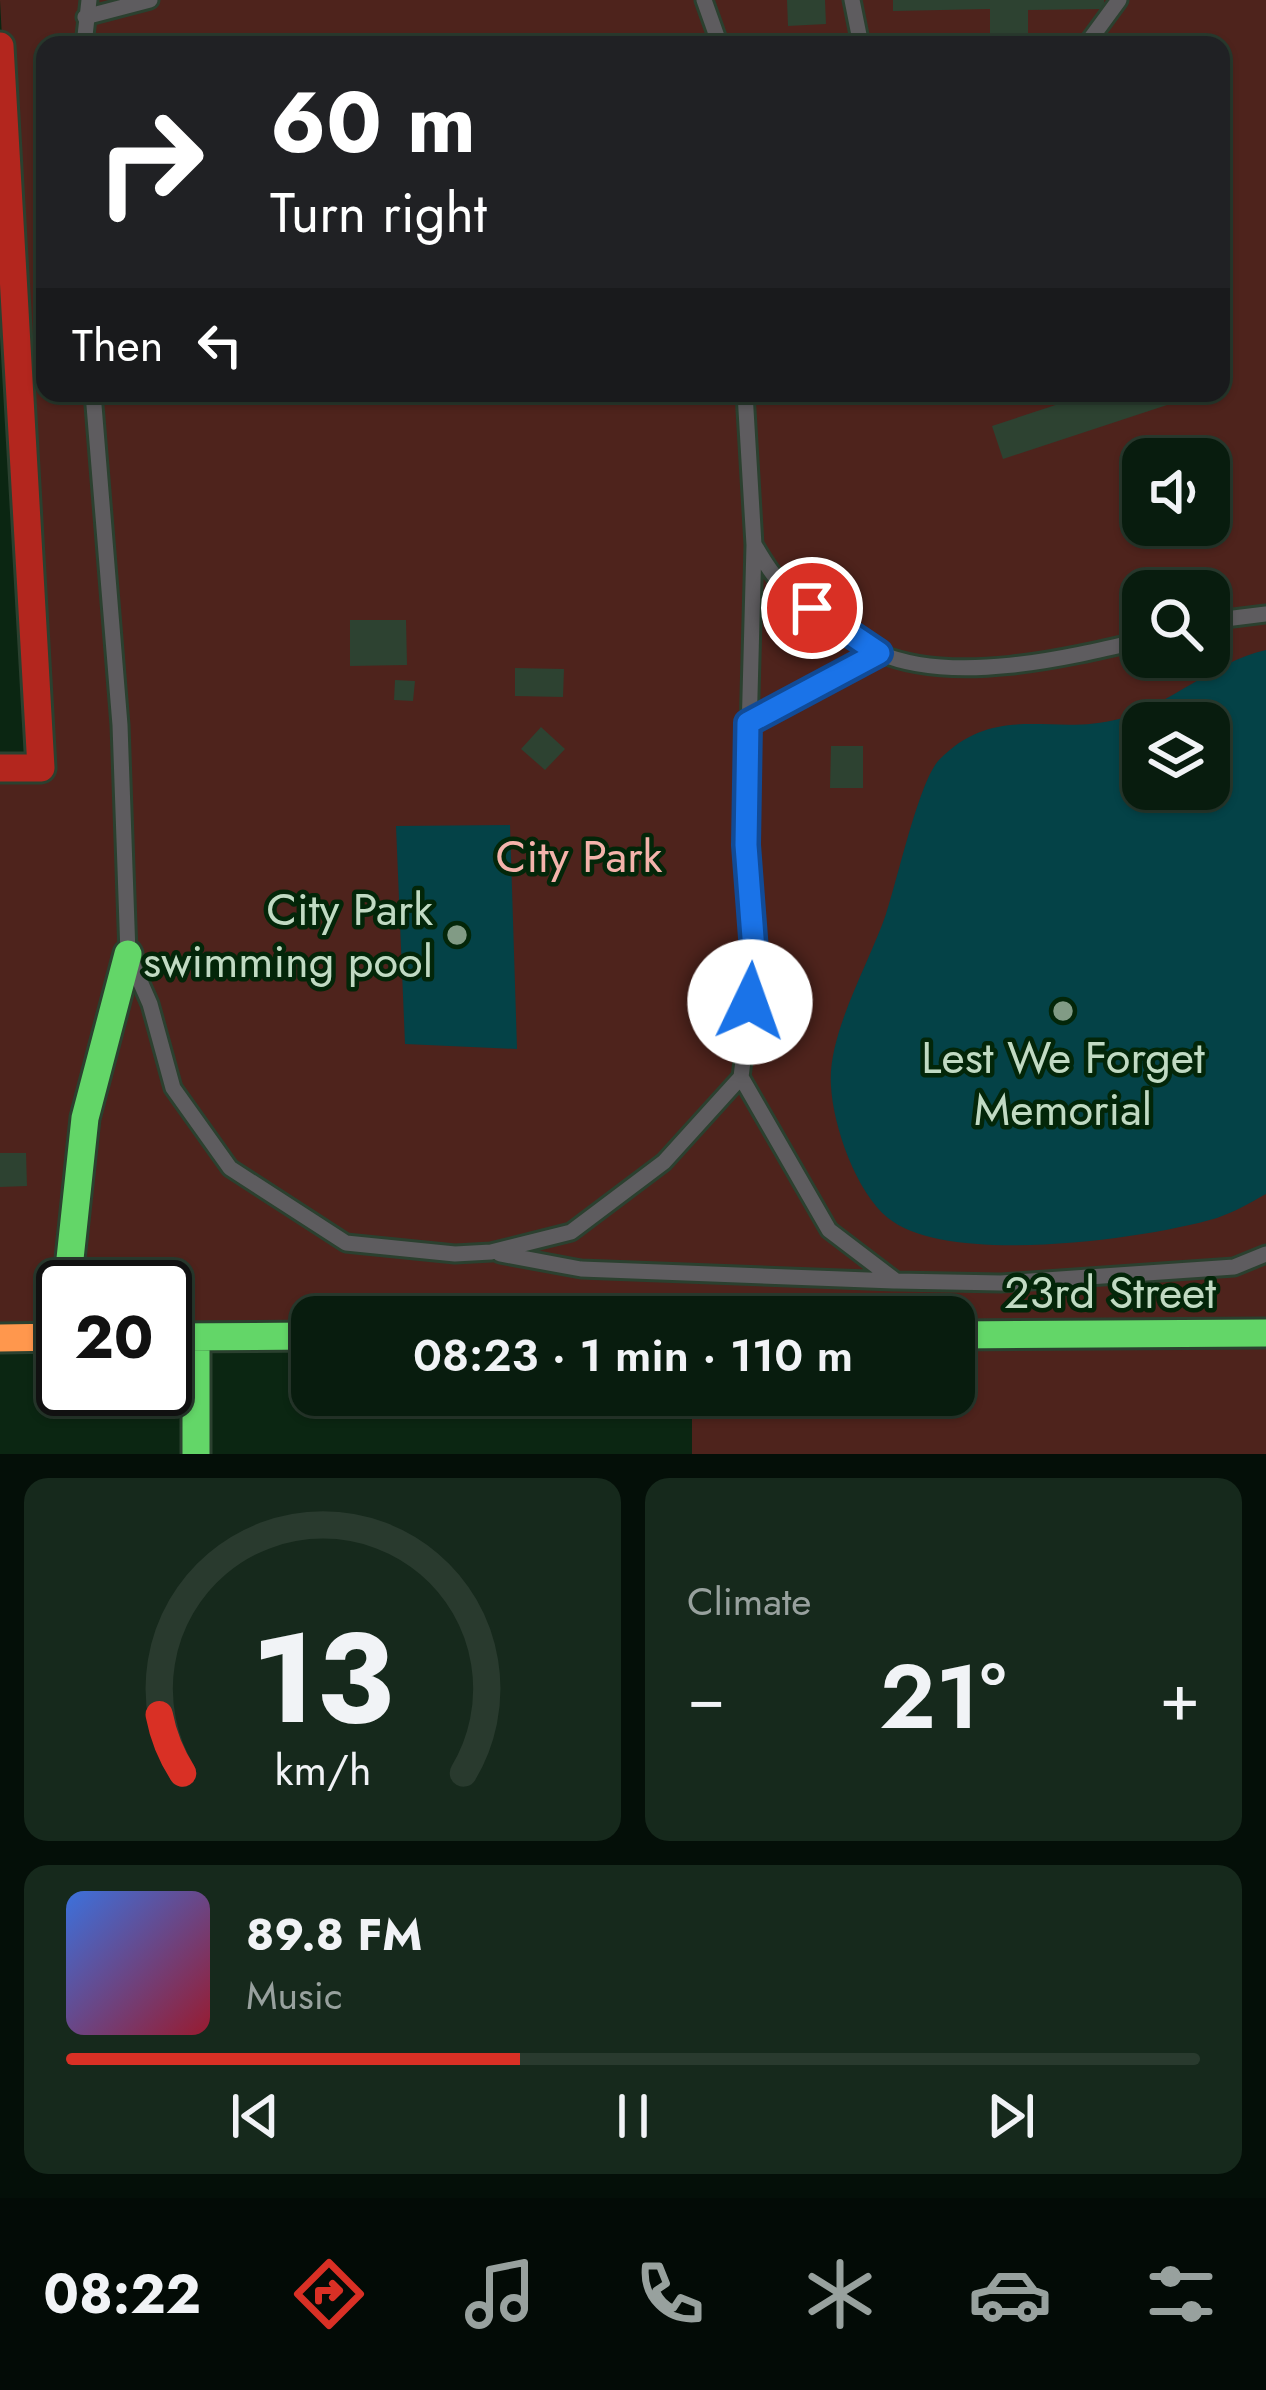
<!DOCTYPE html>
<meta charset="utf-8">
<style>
body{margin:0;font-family:Jost,sans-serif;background:#16291c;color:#f1f3f6;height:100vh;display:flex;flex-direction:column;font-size:45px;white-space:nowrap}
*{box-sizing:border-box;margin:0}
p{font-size:39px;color:#98a19e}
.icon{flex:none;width:66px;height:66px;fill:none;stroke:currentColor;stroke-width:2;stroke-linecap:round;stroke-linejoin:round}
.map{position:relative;height:1454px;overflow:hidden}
.side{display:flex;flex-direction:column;gap:24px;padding:24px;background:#040f08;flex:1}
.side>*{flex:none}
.hud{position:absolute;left:36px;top:36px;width:1194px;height:366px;border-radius:24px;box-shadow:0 3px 9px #0004,0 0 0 3px #293a2e;background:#202124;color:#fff;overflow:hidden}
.fabs{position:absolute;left:1122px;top:438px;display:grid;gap:24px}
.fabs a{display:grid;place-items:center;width:108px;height:108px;border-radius:24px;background:#081c0e;box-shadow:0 3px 9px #0004,0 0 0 3px #293a2e;font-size:60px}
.speed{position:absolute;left:36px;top:1260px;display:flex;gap:24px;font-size:60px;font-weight:700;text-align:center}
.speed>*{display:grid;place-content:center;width:156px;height:156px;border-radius:50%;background:#081c0e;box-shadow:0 3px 9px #0004,0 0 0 3px #293a2e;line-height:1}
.speed .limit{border:6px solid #111;border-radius:18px;background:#fff;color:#111}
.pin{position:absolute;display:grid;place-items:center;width:102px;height:102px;color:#fff;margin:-51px;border:6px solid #fff;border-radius:50%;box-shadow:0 3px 12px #0007}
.me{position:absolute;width:132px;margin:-66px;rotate:3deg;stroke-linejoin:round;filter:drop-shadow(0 0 9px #0008)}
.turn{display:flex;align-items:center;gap:42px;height:252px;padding:0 36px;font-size:54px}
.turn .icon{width:156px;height:156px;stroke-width:2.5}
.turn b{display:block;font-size:84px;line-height:102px}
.then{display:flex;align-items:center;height:114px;padding:0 36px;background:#0003;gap:24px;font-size:45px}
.big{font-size:90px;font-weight:600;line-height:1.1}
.side .widget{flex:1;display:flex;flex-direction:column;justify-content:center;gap:18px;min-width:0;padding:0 42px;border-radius:24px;background:#16291c}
.side .dial{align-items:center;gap:0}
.dial svg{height:312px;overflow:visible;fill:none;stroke:#293a2e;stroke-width:7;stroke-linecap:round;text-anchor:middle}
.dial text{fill:#f1f3f6;stroke:none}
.song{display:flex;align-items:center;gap:36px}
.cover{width:144px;height:144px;border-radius:18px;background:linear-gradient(135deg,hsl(220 70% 55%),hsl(350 70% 35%))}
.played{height:12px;border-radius:6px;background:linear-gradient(90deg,#d93025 40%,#293a2e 40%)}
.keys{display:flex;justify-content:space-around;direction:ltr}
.heat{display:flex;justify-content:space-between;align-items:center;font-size:66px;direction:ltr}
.side .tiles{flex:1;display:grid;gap:24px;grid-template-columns:1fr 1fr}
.widget:last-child{grid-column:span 2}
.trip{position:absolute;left:291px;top:1296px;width:684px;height:120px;border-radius:24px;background:#081c0e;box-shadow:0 3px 9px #0004,0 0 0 3px #293a2e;font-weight:600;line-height:120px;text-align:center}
.dock{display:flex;height:192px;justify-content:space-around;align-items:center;background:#030b06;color:#98a19e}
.dock .icon{width:84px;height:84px}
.dock .active{color:#d93025}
.dock b{font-size:54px;color:#f1f3f6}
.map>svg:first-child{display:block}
.green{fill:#4e231c;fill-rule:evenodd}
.water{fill:#044247;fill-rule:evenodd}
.building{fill:#2d4231}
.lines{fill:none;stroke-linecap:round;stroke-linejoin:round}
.lane-casing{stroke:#2b402f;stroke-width:21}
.fast-casing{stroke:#2b402f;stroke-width:33}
.slow-casing{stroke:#2b402f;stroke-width:33}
.jam-casing{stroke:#2b402f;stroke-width:33}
.lane{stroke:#5e5c5f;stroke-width:15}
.fast{stroke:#63d668;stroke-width:27}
.slow{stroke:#ff974d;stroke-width:27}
.jam{stroke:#b3261e;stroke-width:27}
.route-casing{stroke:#114b97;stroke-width:30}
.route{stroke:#1a73e8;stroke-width:21}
.poi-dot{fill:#819b85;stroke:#032609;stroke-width:4.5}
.labels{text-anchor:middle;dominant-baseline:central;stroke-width:9;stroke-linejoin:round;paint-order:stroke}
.park-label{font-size:45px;fill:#f4b3ab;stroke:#032609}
.poi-label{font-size:45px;fill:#c1dac3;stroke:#032609;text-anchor:end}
.street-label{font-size:45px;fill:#c1dac3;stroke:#032609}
</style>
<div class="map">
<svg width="1266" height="1454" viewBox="0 0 1266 1454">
<rect width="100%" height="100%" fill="#0b2612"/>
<path class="green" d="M 0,0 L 1266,0 L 1266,1454 L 692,1454 L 692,1395 L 954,1395 L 954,1317 L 312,1317 L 165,1337 L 165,1287 L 63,1287 L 63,1337 L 0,1338 L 0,770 L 40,768 ZM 45,45 L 1221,45 L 1221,393 L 45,393 ZM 1143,459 L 1209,459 L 1209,525 L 1143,525 ZM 1143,591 L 1209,591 L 1209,657 L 1143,657 ZM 1143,723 L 1209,723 L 1209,789 L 1143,789 Z"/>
<path class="water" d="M 1266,650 L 1266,1194 C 1250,1203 1234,1212 1217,1218 C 1146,1239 948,1267 888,1218 C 856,1192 833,1126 831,1086 C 827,1034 869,964 886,914 C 897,882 919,781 939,760 C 996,701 1053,737 1119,719 C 1172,704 1213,662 1266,650 ZM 1143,723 L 1209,723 L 1209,789 L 1143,789 Z
M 510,825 L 517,1049 L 405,1044 L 396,826 Z"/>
<path class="building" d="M 787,0 L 825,0 L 826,24 L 788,26 Z
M 893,0 L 1104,0 L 1104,9 L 1028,10 L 1028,33 L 990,33 L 990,9 L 893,11 Z
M 1092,393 L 1163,393 L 1167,405 L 1003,459 L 992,426 Z
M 350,620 L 406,620 L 407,665 L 350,666 Z
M 515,668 L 564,669 L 563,697 L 515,696 Z
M 395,680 L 415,681 L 413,701 L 394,700 Z
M 541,727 L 565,749 L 545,770 L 521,749 Z
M 831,746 L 863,746 L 863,788 L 830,788 Z
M 0,1153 L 26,1153 L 27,1186 L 0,1187 Z"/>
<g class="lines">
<defs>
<path id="lane" d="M 704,0 L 720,45
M 852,0 L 861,45
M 85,17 L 150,0
M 84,45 L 89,0
M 1086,45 L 1119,0
M 93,393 L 120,725 L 128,954 L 150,1004 L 173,1088 L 230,1168 L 346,1243 L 455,1254 L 491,1252 L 571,1232 L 664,1162 L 741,1077 L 755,964 L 746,845 L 754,545 L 745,393
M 755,546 C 781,591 790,594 832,622 C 847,632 863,646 879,653 C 954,685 1067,658 1143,640
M 1209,621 L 1266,614
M 748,723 L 879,653
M 741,1077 L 829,1230 L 896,1281 L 1001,1283 L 1234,1267 L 1266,1254
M 500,1254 L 581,1269 L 894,1281"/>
<path id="fast" d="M 67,1287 L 85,1118 L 128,954
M 954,1335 L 1266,1333
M 165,1337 L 312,1336
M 196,1337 L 196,1454"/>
<path id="slow" d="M 0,1338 L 63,1337"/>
<path id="jam" d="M 0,46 L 41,768 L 0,768"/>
</defs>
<use href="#lane" class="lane-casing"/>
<use href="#fast" class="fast-casing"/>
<use href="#slow" class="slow-casing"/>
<use href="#jam" class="jam-casing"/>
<use href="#lane" class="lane"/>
<use href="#fast" class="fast"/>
<use href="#slow" class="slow"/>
<use href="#jam" class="jam"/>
</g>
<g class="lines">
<defs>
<path id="route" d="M 750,1002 L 755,964 L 746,845 L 748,723 L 879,653 L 812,608"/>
</defs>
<use href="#route" class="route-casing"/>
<use href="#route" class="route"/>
</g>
<g class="poi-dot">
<circle cx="457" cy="935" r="12"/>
<circle cx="1063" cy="1011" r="12"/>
</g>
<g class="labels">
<g class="park-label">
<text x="579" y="856">City Park</text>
</g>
<g class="poi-label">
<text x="433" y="909">City Park<tspan x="433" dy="52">swimming pool</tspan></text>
<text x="1063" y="1057" text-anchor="middle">Lest We Forget<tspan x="1063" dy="52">Memorial</tspan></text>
</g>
<g class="street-label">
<text x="1110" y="1292">23rd Street</text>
</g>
</g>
</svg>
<div class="fabs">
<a><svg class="icon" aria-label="sound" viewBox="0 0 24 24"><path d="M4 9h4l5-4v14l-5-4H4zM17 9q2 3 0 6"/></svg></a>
<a><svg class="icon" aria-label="search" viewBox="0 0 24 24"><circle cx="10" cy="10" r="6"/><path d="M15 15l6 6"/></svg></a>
<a><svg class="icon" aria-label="layers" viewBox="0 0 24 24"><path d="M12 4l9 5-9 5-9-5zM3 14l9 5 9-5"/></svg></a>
</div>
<div class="speed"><div class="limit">20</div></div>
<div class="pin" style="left:812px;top:608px;background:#d93025"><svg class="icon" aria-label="arrive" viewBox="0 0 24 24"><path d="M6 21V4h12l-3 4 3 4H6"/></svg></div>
<svg class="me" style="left:750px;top:1002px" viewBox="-20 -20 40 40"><circle r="19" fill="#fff"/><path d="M0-13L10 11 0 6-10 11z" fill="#1a73e8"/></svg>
<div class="trip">08:23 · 1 min · 110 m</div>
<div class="hud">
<div class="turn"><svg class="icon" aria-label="right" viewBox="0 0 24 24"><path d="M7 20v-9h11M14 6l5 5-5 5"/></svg><div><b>60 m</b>Turn right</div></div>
<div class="then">Then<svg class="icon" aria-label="left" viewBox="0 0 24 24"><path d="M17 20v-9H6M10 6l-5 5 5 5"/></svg></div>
</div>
</div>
<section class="side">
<div class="tiles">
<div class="widget dial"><svg viewBox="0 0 100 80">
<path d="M14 69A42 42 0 1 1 86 69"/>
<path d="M14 69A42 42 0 0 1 8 54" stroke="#d93025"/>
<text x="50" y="56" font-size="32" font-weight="700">13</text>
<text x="50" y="72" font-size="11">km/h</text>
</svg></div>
<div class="widget"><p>Climate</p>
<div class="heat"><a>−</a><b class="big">21°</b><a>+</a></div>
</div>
<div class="widget">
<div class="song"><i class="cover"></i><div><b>89.8 FM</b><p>Music</p></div></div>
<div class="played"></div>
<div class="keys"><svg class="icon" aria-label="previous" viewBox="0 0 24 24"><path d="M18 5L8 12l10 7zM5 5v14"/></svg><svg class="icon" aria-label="pause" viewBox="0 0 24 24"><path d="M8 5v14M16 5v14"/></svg><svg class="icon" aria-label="next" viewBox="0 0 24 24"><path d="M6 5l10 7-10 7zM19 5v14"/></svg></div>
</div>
</div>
</section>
<nav class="dock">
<b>08:22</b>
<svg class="icon active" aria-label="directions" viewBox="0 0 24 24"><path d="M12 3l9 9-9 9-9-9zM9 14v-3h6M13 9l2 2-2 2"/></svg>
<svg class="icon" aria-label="music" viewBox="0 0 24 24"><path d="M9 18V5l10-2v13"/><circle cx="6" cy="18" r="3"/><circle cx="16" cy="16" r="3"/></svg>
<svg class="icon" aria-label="phone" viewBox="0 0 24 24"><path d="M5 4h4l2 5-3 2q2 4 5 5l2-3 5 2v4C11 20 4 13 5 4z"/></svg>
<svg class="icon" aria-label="climate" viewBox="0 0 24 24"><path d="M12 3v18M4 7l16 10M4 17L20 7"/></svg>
<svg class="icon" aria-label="car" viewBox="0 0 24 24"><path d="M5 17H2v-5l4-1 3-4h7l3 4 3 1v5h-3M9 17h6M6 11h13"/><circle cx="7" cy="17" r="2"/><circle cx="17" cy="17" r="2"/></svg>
<svg class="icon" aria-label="filters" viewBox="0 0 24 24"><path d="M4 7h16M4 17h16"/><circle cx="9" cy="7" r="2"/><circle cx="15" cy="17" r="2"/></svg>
</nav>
